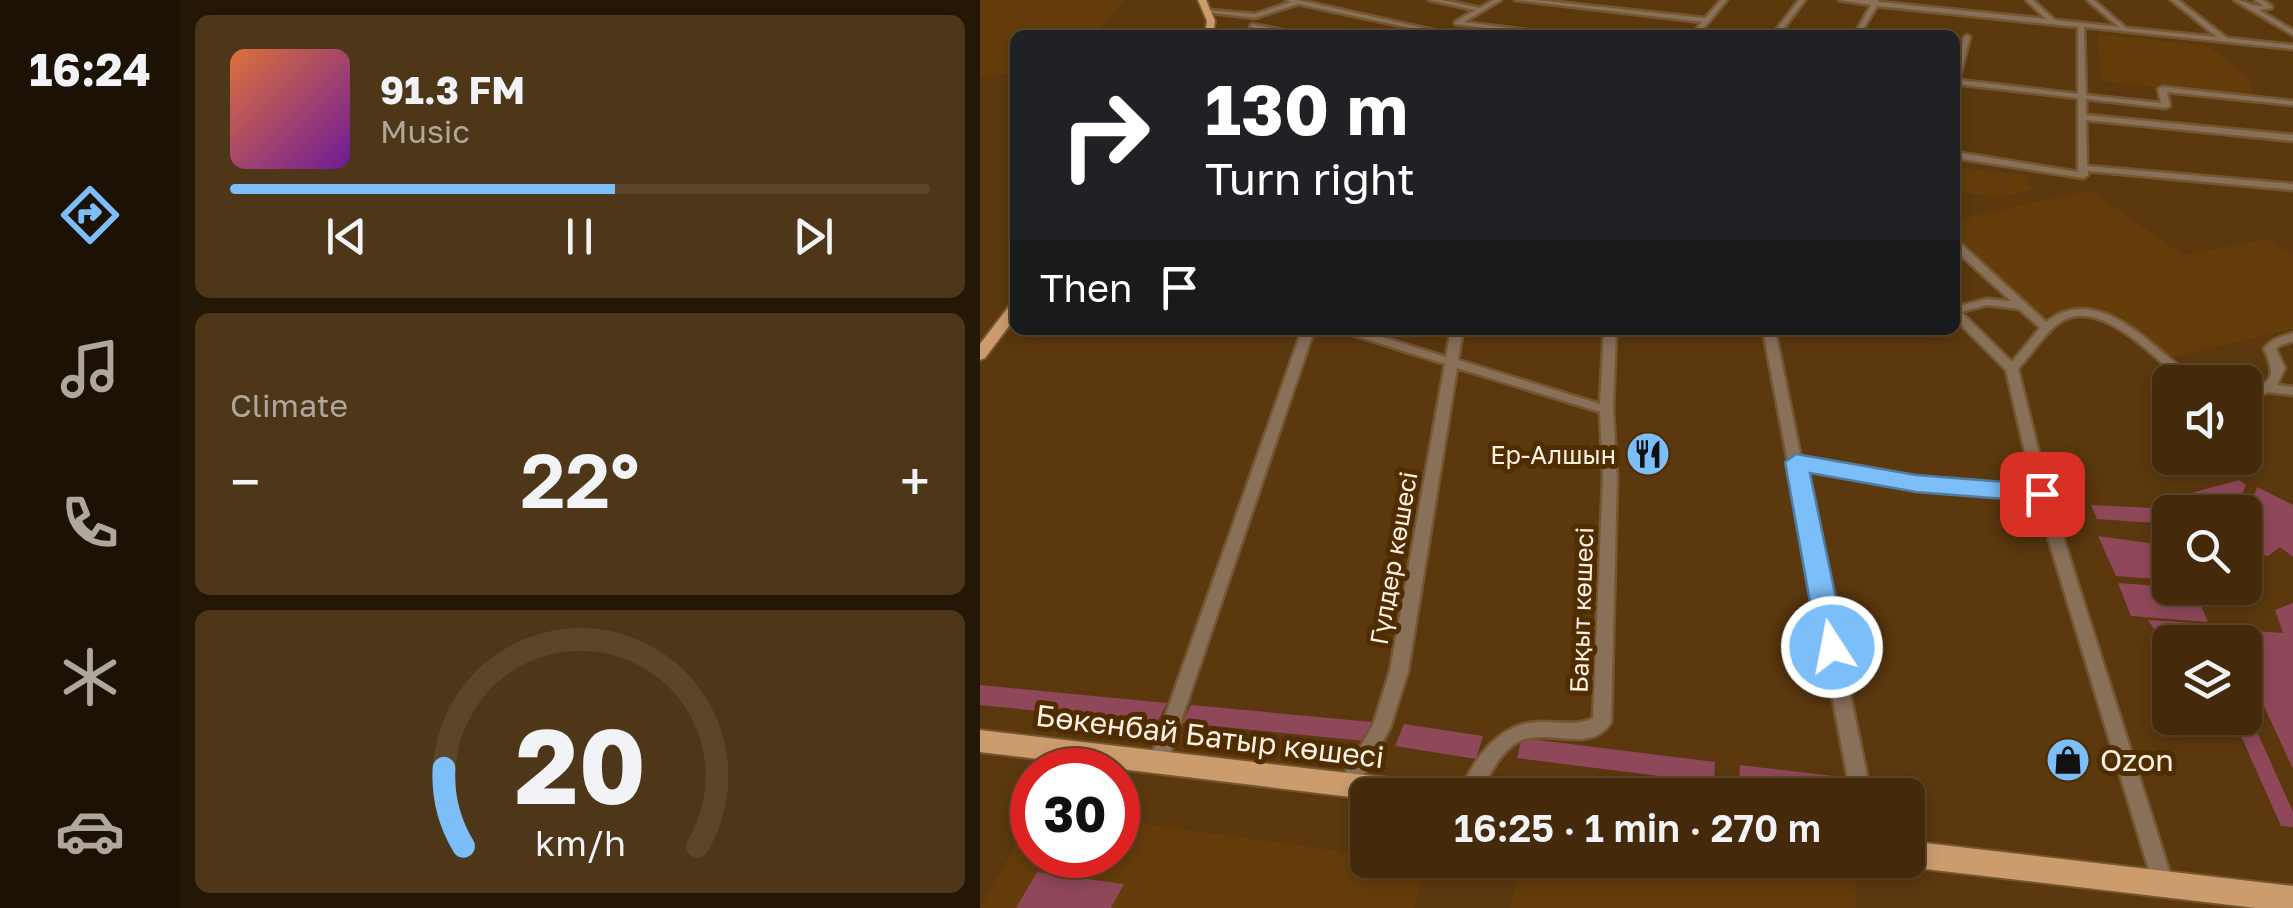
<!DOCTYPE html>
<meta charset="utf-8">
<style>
body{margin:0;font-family:"Golos Text",sans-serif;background:#4e3618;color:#f1f3f6;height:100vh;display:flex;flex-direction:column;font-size:38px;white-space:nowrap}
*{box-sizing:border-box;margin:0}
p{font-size:32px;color:#afa79c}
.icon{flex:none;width:55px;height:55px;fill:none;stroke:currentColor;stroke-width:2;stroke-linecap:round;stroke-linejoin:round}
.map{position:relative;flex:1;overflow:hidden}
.panel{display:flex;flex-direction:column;gap:15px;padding:15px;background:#251706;width:800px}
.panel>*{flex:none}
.hud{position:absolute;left:30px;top:30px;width:950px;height:305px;border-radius:15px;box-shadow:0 5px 15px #0003,0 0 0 2px #5c462b;background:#202124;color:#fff;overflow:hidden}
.tools{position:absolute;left:1172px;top:365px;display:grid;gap:20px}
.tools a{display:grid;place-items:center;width:110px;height:110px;border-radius:15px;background:#442a0a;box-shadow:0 5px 15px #0003,0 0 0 2px #5c462b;font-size:50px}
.speed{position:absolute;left:30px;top:748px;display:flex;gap:20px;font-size:50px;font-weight:700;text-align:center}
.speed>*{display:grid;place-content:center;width:130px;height:130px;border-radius:50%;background:#442a0a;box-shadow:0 5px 15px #0003,0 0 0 2px #5c462b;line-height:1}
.speed .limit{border:15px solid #d22;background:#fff;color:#111}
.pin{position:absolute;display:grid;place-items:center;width:85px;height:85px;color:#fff;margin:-42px;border-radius:20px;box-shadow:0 5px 15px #0006}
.me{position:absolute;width:110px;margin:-55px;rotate:349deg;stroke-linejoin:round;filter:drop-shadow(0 0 8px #0008)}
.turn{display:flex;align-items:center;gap:35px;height:210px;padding:0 30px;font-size:45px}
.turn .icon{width:130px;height:130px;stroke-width:2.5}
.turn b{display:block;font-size:70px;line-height:85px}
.then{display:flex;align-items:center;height:95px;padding:0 30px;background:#0003;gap:20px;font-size:38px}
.big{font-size:75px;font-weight:600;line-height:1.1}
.panel .widget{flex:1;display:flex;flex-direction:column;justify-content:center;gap:15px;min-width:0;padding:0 35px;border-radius:15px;background:#4e3618}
.panel .dial{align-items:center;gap:0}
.dial svg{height:260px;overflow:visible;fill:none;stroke:#5c462b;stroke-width:7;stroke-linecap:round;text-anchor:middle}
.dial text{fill:#f1f3f6;stroke:none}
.song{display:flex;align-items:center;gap:30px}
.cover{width:120px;height:120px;border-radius:15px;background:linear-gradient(135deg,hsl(20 70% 55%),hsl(280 70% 35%))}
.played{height:10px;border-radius:5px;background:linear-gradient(90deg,#7bbef8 55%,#5c462b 55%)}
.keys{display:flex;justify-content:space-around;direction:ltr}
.heat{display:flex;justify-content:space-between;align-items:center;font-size:55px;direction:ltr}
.trip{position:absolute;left:370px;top:778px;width:575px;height:100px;border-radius:15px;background:#442a0a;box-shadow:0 5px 15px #0003,0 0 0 2px #5c462b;font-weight:600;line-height:100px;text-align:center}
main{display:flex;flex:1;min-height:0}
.dock{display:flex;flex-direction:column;width:180px;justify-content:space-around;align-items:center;background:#1b1104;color:#afa79c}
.dock .icon{width:70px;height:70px}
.dock .active{color:#7bbef8}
.dock b{font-size:45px;color:#f1f3f6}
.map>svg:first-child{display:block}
.built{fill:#643d0b}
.green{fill:#8f4859}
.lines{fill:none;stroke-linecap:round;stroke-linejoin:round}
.minor-casing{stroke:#755631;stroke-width:5}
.major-casing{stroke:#755631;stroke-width:4}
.minor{fill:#887059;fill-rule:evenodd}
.major{fill:#cc9c6c;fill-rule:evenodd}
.route{fill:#7bbef8;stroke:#507ca1;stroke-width:2.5}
.labels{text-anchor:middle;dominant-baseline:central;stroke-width:10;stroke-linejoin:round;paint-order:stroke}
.poi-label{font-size:25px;fill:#fdf1e7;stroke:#502d01;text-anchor:end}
.street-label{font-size:25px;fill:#fdf1e7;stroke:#502d01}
.near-street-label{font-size:30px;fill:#fdf1e7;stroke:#502d01}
.near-poi-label{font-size:30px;fill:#fdf1e7;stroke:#502d01;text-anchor:start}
</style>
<main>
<nav class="dock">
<b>16:24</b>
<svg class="icon active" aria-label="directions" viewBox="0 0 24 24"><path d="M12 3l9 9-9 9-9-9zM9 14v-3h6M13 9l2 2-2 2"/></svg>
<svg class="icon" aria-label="music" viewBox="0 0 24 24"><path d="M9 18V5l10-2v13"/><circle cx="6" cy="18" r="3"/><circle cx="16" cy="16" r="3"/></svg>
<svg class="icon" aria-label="phone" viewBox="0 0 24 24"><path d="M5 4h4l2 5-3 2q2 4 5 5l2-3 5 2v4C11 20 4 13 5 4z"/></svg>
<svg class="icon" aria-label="climate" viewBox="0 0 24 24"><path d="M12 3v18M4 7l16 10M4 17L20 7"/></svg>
<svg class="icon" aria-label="car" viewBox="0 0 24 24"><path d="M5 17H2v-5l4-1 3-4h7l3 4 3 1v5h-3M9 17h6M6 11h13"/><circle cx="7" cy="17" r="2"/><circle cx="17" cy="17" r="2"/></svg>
</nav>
<section class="panel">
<div class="widget">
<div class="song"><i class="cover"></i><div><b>91.3 FM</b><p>Music</p></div></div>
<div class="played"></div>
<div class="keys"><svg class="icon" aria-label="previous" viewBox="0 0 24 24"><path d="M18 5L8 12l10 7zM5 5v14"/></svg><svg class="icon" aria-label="pause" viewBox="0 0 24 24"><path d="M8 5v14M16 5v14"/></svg><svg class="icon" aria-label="next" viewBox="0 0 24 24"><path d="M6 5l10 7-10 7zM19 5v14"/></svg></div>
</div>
<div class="widget"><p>Climate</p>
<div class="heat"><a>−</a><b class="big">22°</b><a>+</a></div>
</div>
<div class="widget dial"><svg viewBox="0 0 100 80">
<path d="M14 69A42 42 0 1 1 86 69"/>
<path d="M14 69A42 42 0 0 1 8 45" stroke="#7bbef8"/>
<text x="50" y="56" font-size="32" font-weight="700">20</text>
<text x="50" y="72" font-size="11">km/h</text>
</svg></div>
</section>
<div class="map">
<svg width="1313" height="908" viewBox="0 0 1313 908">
<rect width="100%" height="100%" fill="#5b380e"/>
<path class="built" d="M 0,0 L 145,0 L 114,35 L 35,35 L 35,74 L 0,77 Z
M 1117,34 L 1229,46 L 1269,78 L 1274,97 L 1122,81 Z
M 975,167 L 1045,175 L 1052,190 L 1020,197 L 975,192 Z
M 1110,190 L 1203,255 L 1288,239 L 1313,254 L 1313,329 L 1191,357 L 1153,327 L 1119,313 L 1091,309 L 1059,317 L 975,239 L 975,220 Z
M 52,816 L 52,855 L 138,855 L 138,820 L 387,855 L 388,860 L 445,863 L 435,908 L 0,908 Z
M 540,860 L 769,860 L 875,872 L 876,908 L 530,908 Z"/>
<path class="green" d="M 1259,480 L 1266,485 L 1255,508 C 1242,513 1213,511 1202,500 L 1204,495 Z
M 1277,487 L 1313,505 L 1313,557 L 1300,547 L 1288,556 L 1272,552 L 1266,533 L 1272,527 L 1266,519 Z
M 1111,505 L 1193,509 L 1194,512 L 1190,512 L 1190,524 L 1117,519 Z
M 1118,536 L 1190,546 L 1190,580 L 1136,576 Z
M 1138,583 L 1204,588 L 1212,605 L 1221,606 L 1228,622 L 1151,616 Z
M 1313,603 L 1313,769 L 1265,665 L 1265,642 L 1255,642 L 1248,629 L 1303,633 L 1295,610 Z
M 1168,620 L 1229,624 L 1237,642 L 1178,635 Z
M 0,685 L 187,703 L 177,723 L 0,705 Z
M 211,705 L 392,722 L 385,741 L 202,723 Z
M 1265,705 L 1313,812 L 1313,827 L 1301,826 L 1253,718 L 1265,718 Z
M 424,724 L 503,736 L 496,759 L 415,746 Z
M 542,738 L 735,762 L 734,783 L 537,758 Z
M 760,765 L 863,777 L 864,793 L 759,782 Z
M 57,872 L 144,884 L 131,908 L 36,908 Z"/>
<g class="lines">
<defs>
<path id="minor" d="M 306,0 L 318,0 L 462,32 L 459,34 L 318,4 L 275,18 L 225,12 L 228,10 L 275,14 L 311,2 Z
M 449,0 L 462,0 L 500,8 L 513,0 L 521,0 L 484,22 L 583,35 L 562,35 L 475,24 L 475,22 L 495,10 Z
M 535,0 L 556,0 L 725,18 L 741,0 L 747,0 L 718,35 L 711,35 L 722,22 Z
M 819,0 L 825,0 L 799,35 L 792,35 Z
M 859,0 L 898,0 L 899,2 L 1066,19 L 1046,0 L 1053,0 L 1075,20 L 1139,27 L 1107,0 L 1114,0 L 1146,28 L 1237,37 L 1191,0 L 1198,0 L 1247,38 L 1313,45 L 1313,49 L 1104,27 L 1106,95 L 1181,103 L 1178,89 L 1182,87 L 1313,101 L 1313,105 L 1187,92 L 1190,106 L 1186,108 L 1106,99 L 1106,115 L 1313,135 L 1313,141 L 1106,120 L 1107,166 L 1313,184 L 1313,190 L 1108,171 L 1108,175 L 1103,178 L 975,158 L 975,152 L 1098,172 L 1098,98 L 975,84 L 975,68 L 984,37 L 987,35 L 990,37 L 979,80 L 1098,94 L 1098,27 L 897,6 L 880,35 L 874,35 L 891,5 Z
M 1254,0 C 1265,0 1272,7 1283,6 L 1275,0 L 1283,0 L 1292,6 L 1292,8 L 1279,10 L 1313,30 L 1313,35 Z
M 272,24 L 318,33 L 321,35 L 307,35 L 270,27 Z
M 975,241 L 979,242 L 1066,322 C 1109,288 1154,328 1187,356 C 1197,365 1209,373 1218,382 L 1205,382 C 1175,360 1119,294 1079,323 C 1063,335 1052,354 1038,369 L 1069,493 L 1193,883 L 1190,890 L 1183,893 L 1176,890 L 1173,883 L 1056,498 L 936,489 L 823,468 L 891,795 L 871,795 L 783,330 L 795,330 L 821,458 L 936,479 L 1053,487 L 1026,370 L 975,319 L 975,307 L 1007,299 L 1031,301 L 975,250 ZM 1007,305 L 1039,309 L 1060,328 L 1032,362 L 981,312 Z
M 322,330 L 334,330 L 187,762 L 185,768 L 178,771 L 171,768 L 169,762 Z
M 362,330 L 380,330 L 466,357 L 471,330 L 483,330 L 478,360 L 620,404 L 624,330 L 636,330 L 633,410 L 637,478 L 631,722 C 612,754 570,729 542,740 C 521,748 509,777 498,795 L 478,795 C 495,757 520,720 565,722 C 582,722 598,726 613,718 L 623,478 L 620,412 L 477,368 L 428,671 L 410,728 L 375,791 L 368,794 L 361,791 L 358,785 L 393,725 L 410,671 L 465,364 L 364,332 Z
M 1313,333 L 1313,341 L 1299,346 L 1296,349 L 1305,368 L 1297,385 L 1313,387 L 1313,395 L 1289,392 L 1265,400 L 1265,392 C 1294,383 1296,375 1284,349 C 1291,339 1301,337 1313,333 Z"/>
<path id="major" d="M 218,0 L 226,0 L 235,21 L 233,35 L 225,35 L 227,21 Z
M 35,304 L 35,318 L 5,358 L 0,360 L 0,344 L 30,305 Z
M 0,730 L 453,783 L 462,787 L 465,795 L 388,795 L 388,799 L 0,752 Z
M 928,841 L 1313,886 L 1313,908 L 1276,908 L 928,867 L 918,860 L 928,860 Z"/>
</defs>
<use href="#minor" class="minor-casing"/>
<use href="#major" class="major-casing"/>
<use href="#minor" class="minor"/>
<use href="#major" class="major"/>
</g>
<path class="route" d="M 816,454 L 936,475 L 1062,485 L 1074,494 L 1062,502 L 936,492 L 830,473 L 866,647 L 862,655 L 852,659 L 842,655 L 838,647 L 805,462 Z"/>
<defs>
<symbol id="restaurant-disc" viewBox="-11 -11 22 22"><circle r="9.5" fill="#7bbef8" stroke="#502d01"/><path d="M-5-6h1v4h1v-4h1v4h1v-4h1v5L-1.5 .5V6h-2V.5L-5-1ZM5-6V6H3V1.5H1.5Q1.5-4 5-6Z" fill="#111"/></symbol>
<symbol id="shop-disc" viewBox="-11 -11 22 22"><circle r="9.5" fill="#7bbef8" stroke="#502d01"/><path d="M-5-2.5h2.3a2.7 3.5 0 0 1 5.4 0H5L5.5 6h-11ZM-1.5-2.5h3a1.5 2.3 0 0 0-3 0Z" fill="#111"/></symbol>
</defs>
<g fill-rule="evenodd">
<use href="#restaurant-disc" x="643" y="429" width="50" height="50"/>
<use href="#shop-disc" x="1063" y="735" width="50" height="50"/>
</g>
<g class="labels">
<g class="poi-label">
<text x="636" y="454">Ер-Алшын</text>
</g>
<g class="street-label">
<text transform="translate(413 558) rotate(-80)">Гүлдер көшесі</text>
<text transform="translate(601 610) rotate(-88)">Бақыт көшесі</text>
</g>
<g class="near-street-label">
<text transform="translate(230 736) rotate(7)">Бөкенбай Батыр көшесі</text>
</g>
<g class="near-poi-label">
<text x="1120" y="760">Ozon</text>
</g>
</g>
</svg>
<div class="tools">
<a><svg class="icon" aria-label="sound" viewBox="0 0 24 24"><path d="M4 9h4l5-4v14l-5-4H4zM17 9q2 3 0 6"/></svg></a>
<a><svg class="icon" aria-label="search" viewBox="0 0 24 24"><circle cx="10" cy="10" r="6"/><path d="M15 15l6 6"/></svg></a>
<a><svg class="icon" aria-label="layers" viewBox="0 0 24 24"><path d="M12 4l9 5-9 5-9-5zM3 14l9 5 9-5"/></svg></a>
</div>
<div class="speed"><div class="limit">30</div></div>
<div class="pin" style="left:1062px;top:494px;background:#d93025"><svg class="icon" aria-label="arrive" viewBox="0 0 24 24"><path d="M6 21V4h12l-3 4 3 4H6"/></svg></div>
<svg class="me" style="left:852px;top:647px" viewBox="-20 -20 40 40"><circle r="17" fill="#7bbef8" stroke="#fff" stroke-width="3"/><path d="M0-11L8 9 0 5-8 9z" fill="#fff"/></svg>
<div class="trip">16:25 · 1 min · 270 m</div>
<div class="hud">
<div class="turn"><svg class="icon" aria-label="right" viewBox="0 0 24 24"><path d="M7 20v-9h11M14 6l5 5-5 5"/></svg><div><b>130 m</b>Turn right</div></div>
<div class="then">Then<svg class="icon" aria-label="arrive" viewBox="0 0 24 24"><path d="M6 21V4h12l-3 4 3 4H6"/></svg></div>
</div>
</div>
</main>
